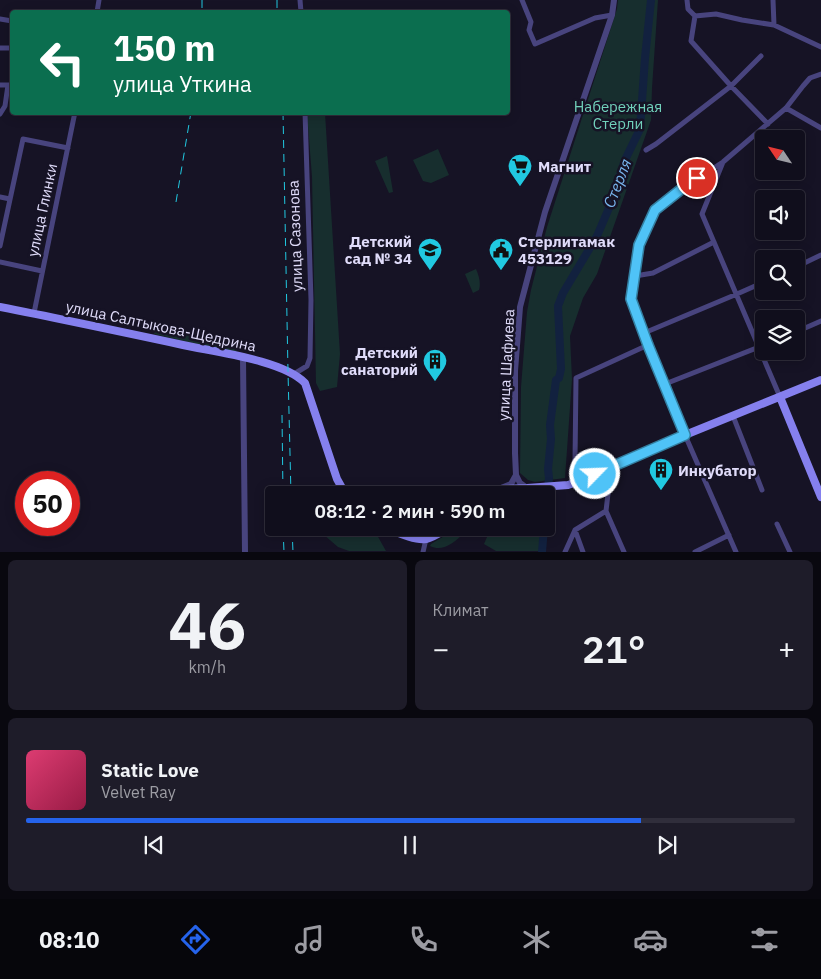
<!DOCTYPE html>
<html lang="ru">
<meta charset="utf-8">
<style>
body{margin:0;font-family:"IBM Plex Sans",sans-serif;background:#1e1c29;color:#f1f3f6;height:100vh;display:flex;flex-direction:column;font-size:19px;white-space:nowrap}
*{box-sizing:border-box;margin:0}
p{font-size:16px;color:#9c9ca3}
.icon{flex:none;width:28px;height:28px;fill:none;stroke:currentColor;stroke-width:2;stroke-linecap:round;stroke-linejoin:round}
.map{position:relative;height:552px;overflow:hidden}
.drawer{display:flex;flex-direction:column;gap:8px;padding:8px;background:#09080f;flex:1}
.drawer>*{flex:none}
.banner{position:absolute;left:10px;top:10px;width:500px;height:105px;border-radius:5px;box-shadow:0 2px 12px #0003,0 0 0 1px #302e3b;background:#0b6e4f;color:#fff;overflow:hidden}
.needle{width:32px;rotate:305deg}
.tools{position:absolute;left:755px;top:130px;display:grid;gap:10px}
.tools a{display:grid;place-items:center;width:50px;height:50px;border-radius:5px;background:#100e1c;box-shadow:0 2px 12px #0003,0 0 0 1px #302e3b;font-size:25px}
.speed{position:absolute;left:15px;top:471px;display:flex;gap:10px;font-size:25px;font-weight:700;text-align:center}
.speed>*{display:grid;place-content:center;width:65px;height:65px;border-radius:50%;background:#100e1c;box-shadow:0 2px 12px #0003,0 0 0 1px #302e3b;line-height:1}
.speed .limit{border:8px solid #d22;background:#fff;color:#111}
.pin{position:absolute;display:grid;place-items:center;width:42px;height:42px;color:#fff;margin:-21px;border:2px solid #fff;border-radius:50%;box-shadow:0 1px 5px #0007}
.me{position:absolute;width:55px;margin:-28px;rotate:66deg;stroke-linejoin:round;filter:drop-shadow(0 0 4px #0008)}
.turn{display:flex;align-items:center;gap:18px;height:105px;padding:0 20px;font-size:22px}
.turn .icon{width:65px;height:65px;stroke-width:2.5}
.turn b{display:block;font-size:35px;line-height:42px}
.big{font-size:38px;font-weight:600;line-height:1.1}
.drawer .card{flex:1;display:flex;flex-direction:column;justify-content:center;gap:8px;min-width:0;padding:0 18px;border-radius:8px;background:#1e1c29}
.drawer .dial{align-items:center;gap:0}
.dial b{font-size:65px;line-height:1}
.song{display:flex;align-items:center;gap:15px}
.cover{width:60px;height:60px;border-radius:8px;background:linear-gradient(135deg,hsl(340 70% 55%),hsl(340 70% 35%))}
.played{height:5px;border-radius:2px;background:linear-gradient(90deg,#2563eb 80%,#302e3b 80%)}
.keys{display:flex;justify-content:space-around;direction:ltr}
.heat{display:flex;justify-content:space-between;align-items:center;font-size:28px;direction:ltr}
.drawer .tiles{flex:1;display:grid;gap:8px;grid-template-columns:1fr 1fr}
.card:last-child{grid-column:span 2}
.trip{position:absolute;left:265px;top:486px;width:290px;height:50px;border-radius:5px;background:#100e1c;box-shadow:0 2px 12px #0003,0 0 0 1px #302e3b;font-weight:600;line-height:50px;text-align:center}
.tabs{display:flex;height:80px;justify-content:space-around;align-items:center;background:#06060b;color:#9c9ca3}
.tabs .icon{width:35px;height:35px}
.tabs .current{color:#2563eb}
.tabs b{font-size:22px;color:#f1f3f6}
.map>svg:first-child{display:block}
.green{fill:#172e2e}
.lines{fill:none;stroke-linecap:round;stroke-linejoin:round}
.river{stroke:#12213f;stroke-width:8}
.minor{stroke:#48447e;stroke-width:5}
.tertiary{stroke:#48447e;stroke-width:6}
.secondary{stroke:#8580ee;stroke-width:8}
.rail{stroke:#21c9e1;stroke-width:1;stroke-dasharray:8 6;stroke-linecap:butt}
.route-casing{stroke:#337fa1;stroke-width:12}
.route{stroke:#4fc3f7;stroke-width:9}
.labels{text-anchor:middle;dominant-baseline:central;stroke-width:5;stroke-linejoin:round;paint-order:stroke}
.park-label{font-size:15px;fill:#71d1bb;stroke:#161325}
.poi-label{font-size:15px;font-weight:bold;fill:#e0dcfa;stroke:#161325;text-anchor:start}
.street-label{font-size:15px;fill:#e0dcfa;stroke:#161325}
.water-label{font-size:16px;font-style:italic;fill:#78b4ec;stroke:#161325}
</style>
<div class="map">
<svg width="821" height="552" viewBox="0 0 821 552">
<rect width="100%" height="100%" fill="#161325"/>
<path class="green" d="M 618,0 L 658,0 L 652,88 L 651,120 L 597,274 L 583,298 L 570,336 L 572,379 L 565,478 L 535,482 L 528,480 L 520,473 L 521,387 L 527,312 L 531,290 L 547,227 L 617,9 Z
M 307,113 L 325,113 L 340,354 L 337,387 L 320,391 L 316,383 L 312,177 Z
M 438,149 L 449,175 L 431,183 L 423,181 L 413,160 Z
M 387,156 L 393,192 L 389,193 L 375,161 Z
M 476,269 C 479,276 481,283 479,290 L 473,293 L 465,274 Z
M 157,325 L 238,344 L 236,353 L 154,334 Z
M 316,528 L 373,528 L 386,551 L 349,551 L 338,547 Z
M 488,528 L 542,528 L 540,551 L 496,551 L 484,544 L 490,530 Z
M 456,529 L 459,529 L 462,532 L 461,536 C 452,544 442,552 430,546 L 431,544 Z"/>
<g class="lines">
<path class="river" d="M 546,507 L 549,478 L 548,469 L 551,439 L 550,425 L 556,380 L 559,378 L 561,369 L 558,306 L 563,293 L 597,236 L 612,201 L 625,160 L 640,129 L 645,58 L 651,0
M 542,552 L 544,528"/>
<path class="minor" d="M 300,0 L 301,12
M 522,0 L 531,22 L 529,30 L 535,44 L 595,18 L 612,15
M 687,0 L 688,9 L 695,16
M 773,0 L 774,25
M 97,12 L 99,0
M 695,16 L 691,41 L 731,86 L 768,124
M 695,16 L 716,14 L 742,20 L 774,25 L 821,47
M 0,19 L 12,21
M 0,48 L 12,48
M 0,85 L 12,85
M 786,108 L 821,128
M 0,114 L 5,106 L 8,85
M 646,150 L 656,144 L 731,86 L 761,56
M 723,162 L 702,214 L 780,397
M 0,197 L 10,199
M 0,246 L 23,139 L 68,148
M 0,262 L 42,271
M 796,267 L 821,255
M 635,276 L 653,273 L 714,242
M 34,313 L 75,112
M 796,332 L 821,321
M 644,333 L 737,294 L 764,282
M 294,374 L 307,366 L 310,358 L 311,300 L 305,112
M 665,384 L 764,345
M 733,416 L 762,490
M 575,461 L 576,378 L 648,345
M 611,468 L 606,511 L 624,552
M 777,524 L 790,552
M 575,530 L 583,552
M 423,552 L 426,539 L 425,528
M 565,552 L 575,530 L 606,511
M 695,552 L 729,535
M 736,552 L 685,435 L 648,345 L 631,299 L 639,245 L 655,210 L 684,187 L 723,162 L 786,108 L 803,86 L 810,78 L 821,74"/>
<path class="tertiary" d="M 243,358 L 245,552
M 501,488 L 511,484 L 516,475
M 527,488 L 520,483 L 516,475 L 515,453 L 515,371 L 520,307 L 545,212 L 612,15 L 614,0"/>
<path class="secondary" d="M 0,307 C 61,319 122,332 183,345 C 215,352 283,360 305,383 L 337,479 L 346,495
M 780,397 L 821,497
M 486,495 L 500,489 L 527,488 L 568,485 L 580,481 L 685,435 L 821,380
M 503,495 L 515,492
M 386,528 C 396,532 415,541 426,539 C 434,537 441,532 448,528"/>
<path class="rail" d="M 202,0 L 202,12
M 277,0 L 277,12
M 283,112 L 288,371 L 291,495
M 176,202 L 191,112
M 282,415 L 283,495
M 283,528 L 284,552
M 292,528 L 293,552"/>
</g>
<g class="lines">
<defs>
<path id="route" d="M 595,474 L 685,435 L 648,345 L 631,299 L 639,245 L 655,210 L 684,187 L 697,178"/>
</defs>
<use href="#route" class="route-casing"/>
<use href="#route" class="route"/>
</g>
<defs>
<symbol id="supermarket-pin" viewBox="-11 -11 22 30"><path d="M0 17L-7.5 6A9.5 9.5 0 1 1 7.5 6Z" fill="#21c9e1" stroke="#161325"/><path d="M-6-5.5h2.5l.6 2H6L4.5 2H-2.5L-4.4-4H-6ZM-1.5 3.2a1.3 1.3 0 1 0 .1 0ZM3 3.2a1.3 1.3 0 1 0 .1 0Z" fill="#111"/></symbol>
<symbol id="school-pin" viewBox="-11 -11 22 30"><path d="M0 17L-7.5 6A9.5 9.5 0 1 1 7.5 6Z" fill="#21c9e1" stroke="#161325"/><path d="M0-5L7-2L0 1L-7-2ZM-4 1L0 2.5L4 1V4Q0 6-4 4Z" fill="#111"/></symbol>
<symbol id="civic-pin" viewBox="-11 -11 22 30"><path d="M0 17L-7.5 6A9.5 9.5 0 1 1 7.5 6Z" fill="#21c9e1" stroke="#161325"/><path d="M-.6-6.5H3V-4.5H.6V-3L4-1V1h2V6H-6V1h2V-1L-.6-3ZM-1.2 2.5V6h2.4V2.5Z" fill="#111"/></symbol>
<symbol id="building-pin" viewBox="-11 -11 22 30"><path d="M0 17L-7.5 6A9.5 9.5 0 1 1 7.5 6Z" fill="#21c9e1" stroke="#161325"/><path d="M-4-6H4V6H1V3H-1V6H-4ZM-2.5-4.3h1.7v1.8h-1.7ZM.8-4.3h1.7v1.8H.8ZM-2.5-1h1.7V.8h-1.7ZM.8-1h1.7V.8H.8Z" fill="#111"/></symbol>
</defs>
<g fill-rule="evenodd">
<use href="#supermarket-pin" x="506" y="152" width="28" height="38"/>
<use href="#school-pin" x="416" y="236" width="28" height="38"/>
<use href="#civic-pin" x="487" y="236" width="28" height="38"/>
<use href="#building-pin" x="421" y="347" width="28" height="38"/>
<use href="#building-pin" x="647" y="456" width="28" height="38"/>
</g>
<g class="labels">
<g class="park-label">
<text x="618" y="106">Набережная<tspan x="618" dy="17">Стерли</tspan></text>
</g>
<g class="poi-label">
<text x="538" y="166">Магнит</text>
<text x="412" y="241" text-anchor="end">Детский<tspan x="412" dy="17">сад № 34</tspan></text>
<text x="518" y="241">Стерлитамак<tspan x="518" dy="17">453129</tspan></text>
<text x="418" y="352" text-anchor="end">Детский<tspan x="418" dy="17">санаторий</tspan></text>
<text x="678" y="470">Инкубатор</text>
</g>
<g class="street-label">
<text transform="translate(42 210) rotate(-78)">улица Глинки</text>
<text transform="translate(295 236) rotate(-92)">улица Сазонова</text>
<text transform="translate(161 326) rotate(12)">улица Салтыкова-Щедрина</text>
<text transform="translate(506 365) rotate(-87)">улица Шафиева</text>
</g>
<g class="water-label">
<text transform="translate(617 183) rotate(-69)">Стерля</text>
</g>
</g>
</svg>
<div class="tools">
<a><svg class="needle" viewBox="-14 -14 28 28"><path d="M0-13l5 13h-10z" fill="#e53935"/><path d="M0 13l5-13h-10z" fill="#9c9ca3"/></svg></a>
<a><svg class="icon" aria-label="sound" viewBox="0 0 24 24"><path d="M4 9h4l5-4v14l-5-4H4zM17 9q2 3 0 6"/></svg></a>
<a><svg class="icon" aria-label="search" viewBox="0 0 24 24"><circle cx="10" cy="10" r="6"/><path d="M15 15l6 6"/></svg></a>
<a><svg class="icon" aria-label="layers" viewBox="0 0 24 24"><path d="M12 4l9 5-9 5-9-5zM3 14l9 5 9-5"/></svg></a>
</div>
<div class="speed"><div class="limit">50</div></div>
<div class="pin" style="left:697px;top:178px;background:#d93025"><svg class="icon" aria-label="arrive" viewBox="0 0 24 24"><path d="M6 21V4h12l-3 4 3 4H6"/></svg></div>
<svg class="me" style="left:595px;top:474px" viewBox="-20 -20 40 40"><circle r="17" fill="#4fc3f7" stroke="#fff" stroke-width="3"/><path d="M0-11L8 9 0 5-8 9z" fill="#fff"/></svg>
<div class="trip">08:12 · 2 мин · 590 m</div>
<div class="banner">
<div class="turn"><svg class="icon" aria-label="left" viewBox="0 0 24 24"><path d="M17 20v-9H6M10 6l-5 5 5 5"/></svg><div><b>150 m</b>улица Уткина</div></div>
</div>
</div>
<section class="drawer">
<div class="tiles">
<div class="card dial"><b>46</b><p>km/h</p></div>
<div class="card"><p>Климат</p>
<div class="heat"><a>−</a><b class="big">21°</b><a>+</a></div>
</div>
<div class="card">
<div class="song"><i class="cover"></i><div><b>Static Love</b><p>Velvet Ray</p></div></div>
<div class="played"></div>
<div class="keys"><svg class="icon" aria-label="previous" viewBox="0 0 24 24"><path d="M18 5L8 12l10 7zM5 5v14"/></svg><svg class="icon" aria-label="pause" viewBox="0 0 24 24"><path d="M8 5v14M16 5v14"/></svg><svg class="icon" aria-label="next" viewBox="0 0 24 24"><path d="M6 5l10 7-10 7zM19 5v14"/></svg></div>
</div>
</div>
</section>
<nav class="tabs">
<b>08:10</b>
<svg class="icon current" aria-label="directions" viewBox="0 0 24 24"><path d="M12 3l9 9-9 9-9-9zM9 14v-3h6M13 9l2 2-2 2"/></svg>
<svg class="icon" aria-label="music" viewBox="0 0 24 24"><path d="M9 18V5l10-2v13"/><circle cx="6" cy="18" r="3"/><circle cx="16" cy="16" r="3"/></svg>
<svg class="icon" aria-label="phone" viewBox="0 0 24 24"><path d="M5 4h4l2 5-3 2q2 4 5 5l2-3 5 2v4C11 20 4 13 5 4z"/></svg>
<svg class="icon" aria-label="climate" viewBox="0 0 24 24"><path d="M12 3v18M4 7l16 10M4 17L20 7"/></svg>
<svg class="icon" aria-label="car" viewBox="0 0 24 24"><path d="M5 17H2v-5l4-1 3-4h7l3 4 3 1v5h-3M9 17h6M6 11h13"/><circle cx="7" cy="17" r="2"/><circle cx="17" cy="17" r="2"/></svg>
<svg class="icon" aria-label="filters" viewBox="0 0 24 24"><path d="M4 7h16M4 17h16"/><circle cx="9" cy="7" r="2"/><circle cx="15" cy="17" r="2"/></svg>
</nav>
